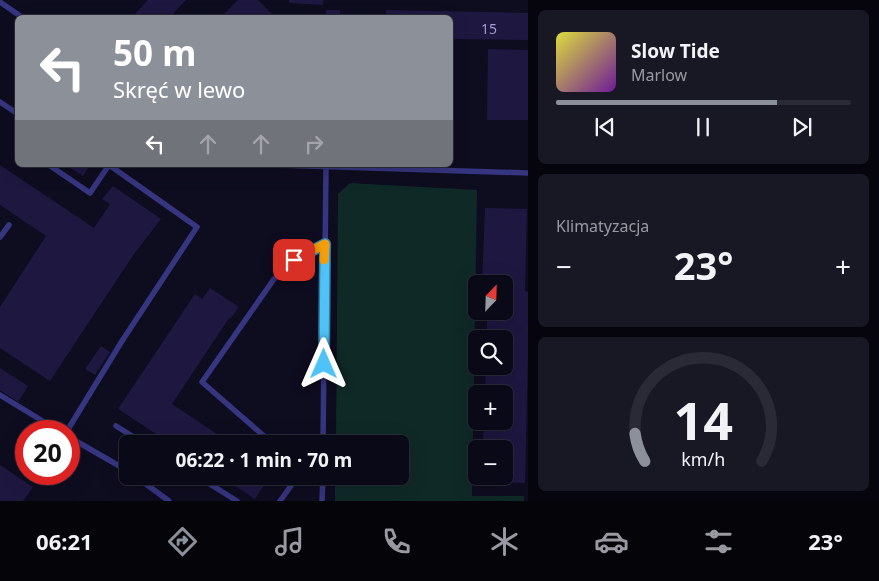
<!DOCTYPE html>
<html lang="pl">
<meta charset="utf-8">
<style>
body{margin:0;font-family:"Noto Sans",sans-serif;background:#181724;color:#f1f3f6;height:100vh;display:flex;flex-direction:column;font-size:19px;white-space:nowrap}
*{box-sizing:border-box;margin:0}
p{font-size:16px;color:#999aa1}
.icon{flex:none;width:28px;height:28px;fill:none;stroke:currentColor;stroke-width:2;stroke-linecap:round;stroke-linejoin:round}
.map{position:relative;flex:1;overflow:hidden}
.details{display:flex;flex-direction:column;gap:10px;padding:10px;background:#06050d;width:351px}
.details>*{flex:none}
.banner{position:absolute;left:15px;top:15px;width:438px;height:152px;border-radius:8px;box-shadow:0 5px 20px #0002,0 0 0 1px #2a2a36;background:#8c9099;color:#fff;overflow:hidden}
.needle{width:32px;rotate:23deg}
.controls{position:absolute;left:468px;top:275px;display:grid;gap:10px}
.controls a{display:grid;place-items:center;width:45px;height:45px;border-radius:8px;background:#0a0917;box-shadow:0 5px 20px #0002,0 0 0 1px #2a2a36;font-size:25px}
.speed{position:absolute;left:15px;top:420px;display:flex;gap:10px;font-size:25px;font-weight:700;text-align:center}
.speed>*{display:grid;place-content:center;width:65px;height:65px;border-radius:50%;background:#0a0917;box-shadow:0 5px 20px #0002,0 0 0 1px #2a2a36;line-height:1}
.speed .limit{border:8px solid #d22;background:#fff;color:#111}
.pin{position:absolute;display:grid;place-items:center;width:42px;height:42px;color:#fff;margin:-21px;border-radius:10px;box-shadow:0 2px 8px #0006}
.me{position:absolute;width:55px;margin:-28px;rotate:0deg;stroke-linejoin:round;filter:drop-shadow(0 0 4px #0008)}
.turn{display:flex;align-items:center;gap:18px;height:105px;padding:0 15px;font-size:22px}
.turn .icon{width:65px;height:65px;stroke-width:2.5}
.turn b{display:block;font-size:35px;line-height:42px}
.lanes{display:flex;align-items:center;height:48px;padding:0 15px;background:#0003;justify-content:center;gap:25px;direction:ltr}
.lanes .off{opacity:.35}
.big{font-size:38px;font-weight:700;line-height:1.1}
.details .widget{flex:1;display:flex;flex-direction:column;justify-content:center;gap:8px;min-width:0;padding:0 18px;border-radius:8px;background:#181724}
.details .dial{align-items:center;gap:0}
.dial svg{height:130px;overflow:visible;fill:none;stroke:#2a2a36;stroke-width:7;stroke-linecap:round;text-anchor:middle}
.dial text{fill:#f1f3f6;stroke:none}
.song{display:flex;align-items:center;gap:15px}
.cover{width:60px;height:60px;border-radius:8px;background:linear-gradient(135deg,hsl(60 70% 55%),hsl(280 70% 35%))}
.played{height:5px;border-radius:2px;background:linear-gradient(90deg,#8c9099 75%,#2a2a36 75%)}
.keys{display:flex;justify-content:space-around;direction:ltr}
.heat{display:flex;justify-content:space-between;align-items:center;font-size:28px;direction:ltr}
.trip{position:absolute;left:119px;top:435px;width:290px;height:50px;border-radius:8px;background:#0a0917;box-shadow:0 5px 20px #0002,0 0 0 1px #2a2a36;font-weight:700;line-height:50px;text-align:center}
.dock{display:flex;height:80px;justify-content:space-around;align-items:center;background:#040409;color:#999aa1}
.dock .icon{width:35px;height:35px}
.dock .current{color:#8c9099}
.dock b{font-size:22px;color:#f1f3f6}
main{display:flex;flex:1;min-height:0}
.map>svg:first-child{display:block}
.green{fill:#0f2927}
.building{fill:#1e1740}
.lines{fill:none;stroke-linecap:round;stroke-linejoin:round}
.lane{stroke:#36357f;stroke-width:5.5}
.route-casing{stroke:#337fa1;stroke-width:12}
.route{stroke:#4fc3f7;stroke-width:9}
.slow{stroke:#f59e0b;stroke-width:9}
.labels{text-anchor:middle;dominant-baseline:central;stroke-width:5;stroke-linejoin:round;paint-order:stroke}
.number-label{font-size:14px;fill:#a29ccf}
</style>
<main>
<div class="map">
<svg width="528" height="501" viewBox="0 0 528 501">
<rect width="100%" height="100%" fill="#0e0c1f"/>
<path class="green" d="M 350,183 L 477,190 L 472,496 L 524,496 L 524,501 L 335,501 L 335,476 L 400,476 L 400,444 L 336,444 L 338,194 Z"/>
<path class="building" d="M 148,0 L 186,0 L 169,18 L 131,18 Z
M 238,0 L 258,0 L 276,18 L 220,18 Z
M 289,0 L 323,0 L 323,5 L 289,3 Z
M 326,10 L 340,10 L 340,18 L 326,18 Z
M 386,10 L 528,13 L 528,40 L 450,39 L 450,18 L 386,18 Z
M 488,49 L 528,50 L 528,120 L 487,120 Z
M 0,165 L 94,228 L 110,204 L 102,199 L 113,186 L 161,219 L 134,254 L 50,381 L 0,348 L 0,307 L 46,236 L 0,205 Z
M 65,165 L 90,165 L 83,176 Z
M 485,208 L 527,209 L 525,291 L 528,292 L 528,358 L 525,483 L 483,482 L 483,476 L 504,476 L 504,449 L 483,449 L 484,421 L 504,421 L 504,394 L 485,394 L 486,366 L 504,366 L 504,339 L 487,339 L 487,311 L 504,311 L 504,284 L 482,284 Z
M 210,288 L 239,307 L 230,319 L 229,318 L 172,404 L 232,444 L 171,444 L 118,409 L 195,294 L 202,299 Z
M 101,346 L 110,352 L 95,375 L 85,369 Z
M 0,368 L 28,386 L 18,402 L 0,390 Z
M 0,465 L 33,487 L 23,501 L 0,501 Z
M 220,476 L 270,476 L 255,499 Z"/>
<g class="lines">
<path class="lane" d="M 0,2 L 23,18
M 0,102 L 18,114
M 49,165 L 90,193 L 109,165 L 197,227 L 122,341 L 67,431
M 276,165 L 528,173
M 0,237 L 9,225
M 0,395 L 59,431
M 116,426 L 145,444
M 69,437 L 128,471
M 273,444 L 202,382 L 274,279 L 294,260 L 325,244
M 323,444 L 326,168
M 135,476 L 169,501
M 197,476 L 237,501
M 280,501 L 298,476
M 322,501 L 323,476"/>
</g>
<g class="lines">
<defs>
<path id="route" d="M 294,260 L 325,244 L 324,364"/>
</defs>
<use href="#route" class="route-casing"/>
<use href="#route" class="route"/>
<path class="slow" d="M 311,251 L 325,244 L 324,260"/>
</g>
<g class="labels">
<g class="number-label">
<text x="489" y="28">15</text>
</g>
</g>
</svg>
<div class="controls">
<a><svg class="needle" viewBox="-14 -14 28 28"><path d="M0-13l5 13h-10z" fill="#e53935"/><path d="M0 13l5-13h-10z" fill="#999aa1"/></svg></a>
<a><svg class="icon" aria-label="search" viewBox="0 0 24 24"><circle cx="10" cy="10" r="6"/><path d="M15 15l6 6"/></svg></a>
<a>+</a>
<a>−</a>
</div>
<div class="speed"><div class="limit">20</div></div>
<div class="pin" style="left:294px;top:260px;background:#d93025"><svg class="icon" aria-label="arrive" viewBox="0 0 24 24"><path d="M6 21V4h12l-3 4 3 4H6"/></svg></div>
<svg class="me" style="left:324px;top:364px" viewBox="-20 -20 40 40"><path d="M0-17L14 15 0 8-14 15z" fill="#4fc3f7" stroke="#fff" stroke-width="4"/></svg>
<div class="trip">06:22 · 1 min · 70 m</div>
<div class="banner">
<div class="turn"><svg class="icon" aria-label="left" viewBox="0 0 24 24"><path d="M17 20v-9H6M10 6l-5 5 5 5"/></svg><div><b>50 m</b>Skręć w lewo</div></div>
<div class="lanes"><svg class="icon" aria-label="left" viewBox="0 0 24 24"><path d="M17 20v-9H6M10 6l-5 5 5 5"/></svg><svg class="icon off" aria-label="ahead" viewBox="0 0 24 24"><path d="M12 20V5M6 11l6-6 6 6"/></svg><svg class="icon off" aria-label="ahead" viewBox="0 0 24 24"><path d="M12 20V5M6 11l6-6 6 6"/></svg><svg class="icon off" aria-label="right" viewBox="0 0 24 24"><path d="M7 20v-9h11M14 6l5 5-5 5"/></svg></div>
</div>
</div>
<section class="details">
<div class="widget">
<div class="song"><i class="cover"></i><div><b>Slow Tide</b><p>Marlow</p></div></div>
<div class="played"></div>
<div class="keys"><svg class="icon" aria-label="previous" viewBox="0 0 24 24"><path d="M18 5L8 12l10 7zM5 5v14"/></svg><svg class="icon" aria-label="pause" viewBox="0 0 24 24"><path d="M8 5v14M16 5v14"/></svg><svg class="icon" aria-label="next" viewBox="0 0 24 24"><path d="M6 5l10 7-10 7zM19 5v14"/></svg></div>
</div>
<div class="widget"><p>Klimatyzacja</p>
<div class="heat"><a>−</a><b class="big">23°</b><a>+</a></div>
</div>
<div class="widget dial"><svg viewBox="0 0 100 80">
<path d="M14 69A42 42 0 1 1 86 69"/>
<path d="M14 69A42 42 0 0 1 8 52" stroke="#8c9099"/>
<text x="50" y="56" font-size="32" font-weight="700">14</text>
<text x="50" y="72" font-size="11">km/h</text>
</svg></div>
</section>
</main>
<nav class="dock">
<b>06:21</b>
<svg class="icon current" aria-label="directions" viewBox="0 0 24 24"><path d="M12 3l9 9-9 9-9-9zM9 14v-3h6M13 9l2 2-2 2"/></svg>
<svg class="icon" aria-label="music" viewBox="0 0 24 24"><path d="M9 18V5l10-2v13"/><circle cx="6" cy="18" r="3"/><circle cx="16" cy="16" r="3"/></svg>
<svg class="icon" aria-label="phone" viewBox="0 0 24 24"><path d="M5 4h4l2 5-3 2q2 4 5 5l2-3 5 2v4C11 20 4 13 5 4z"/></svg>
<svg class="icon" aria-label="climate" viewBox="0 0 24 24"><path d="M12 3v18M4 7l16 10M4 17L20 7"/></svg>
<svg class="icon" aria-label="car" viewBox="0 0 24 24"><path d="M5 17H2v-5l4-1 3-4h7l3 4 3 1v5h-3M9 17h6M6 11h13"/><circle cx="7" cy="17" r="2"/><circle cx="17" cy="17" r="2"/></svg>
<svg class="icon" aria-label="filters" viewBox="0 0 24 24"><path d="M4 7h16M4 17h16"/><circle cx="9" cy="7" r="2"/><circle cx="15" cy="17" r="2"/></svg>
<b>23°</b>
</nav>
